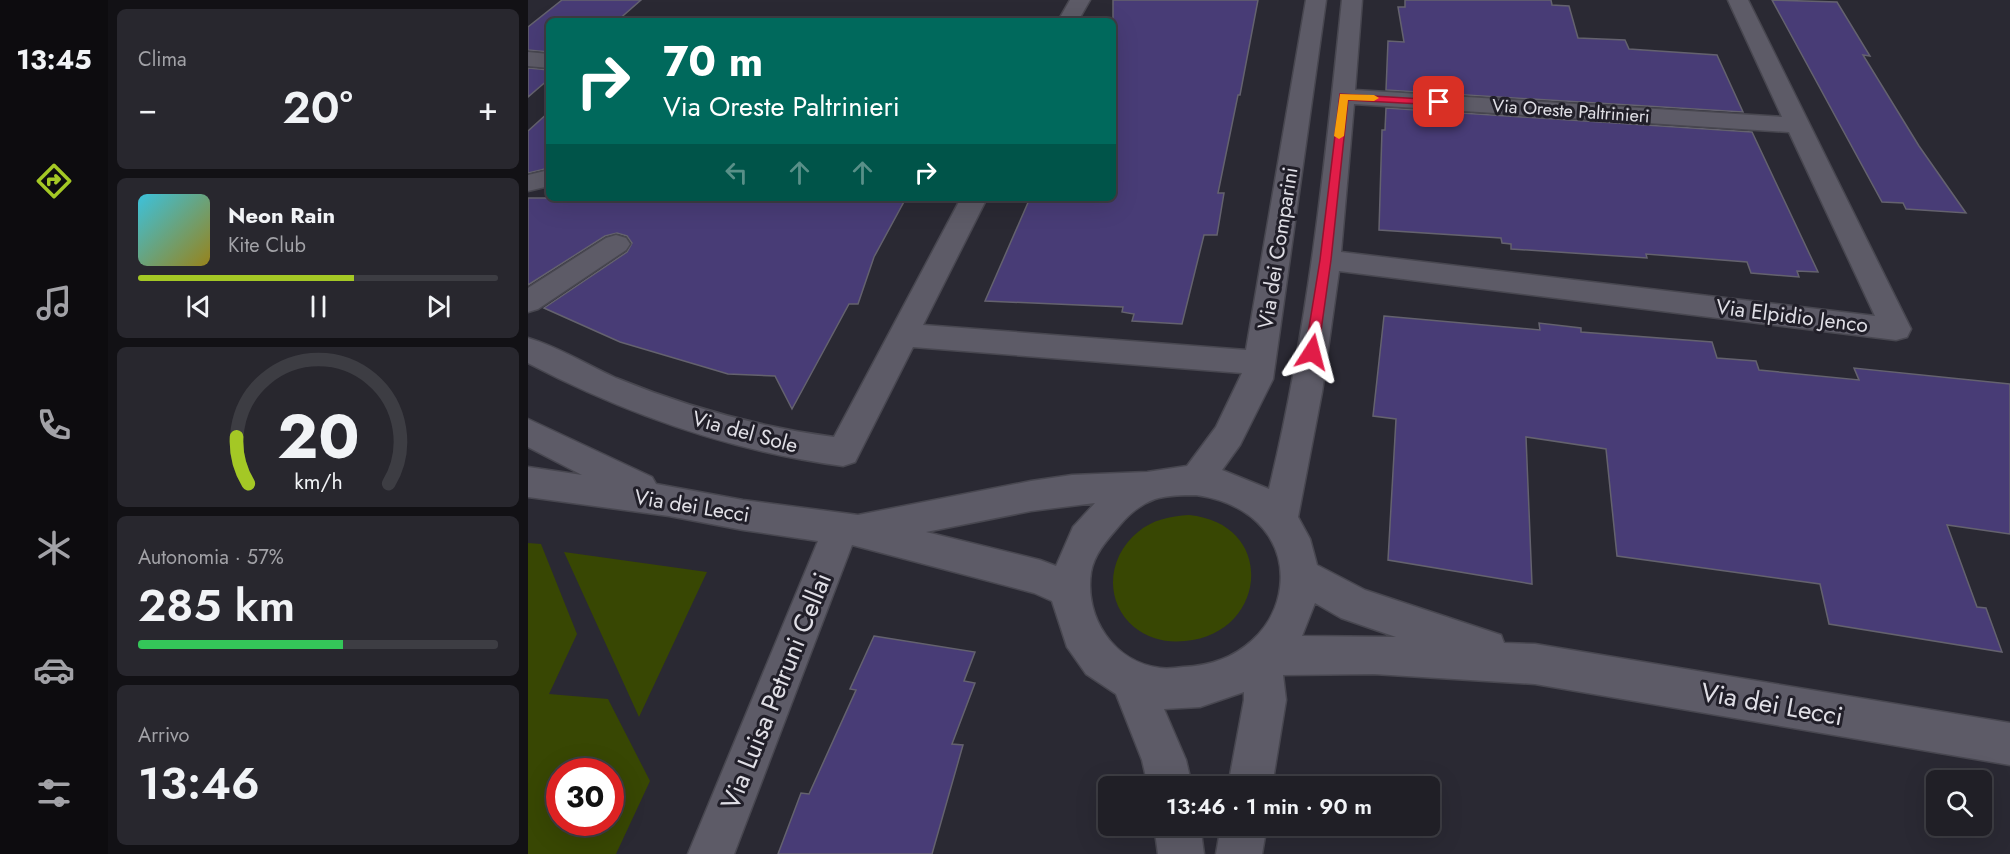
<!DOCTYPE html>
<html lang="it">
<meta charset="utf-8">
<style>
body{margin:0;font-family:Jost,sans-serif;background:#28272e;color:#f1f3f6;height:100vh;display:flex;flex-direction:column;font-size:22px;white-space:nowrap}
*{box-sizing:border-box;margin:0}
p{font-size:20px;color:#a2a2a7}
.icon{flex:none;width:33px;height:33px;fill:none;stroke:currentColor;stroke-width:2;stroke-linecap:round;stroke-linejoin:round}
.map{position:relative;flex:1;overflow:hidden}
.side{display:flex;flex-direction:column;gap:9px;padding:9px;background:#121115;width:420px}
.side>*{flex:none}
.top-card{position:absolute;left:18px;top:18px;width:570px;height:183px;border-radius:9px;box-shadow:0 6px 24px #0002,0 0 0 2px #3d3d43;background:#00695c;color:#fff;overflow:hidden}
.tools{position:absolute;left:1398px;top:770px;display:grid;gap:12px}
.tools a{display:grid;place-items:center;width:66px;height:66px;border-radius:9px;background:#201f26;box-shadow:0 6px 24px #0002,0 0 0 2px #3d3d43;font-size:30px}
.speed{position:absolute;left:18px;top:758px;display:flex;gap:12px;font-size:30px;font-weight:700;text-align:center}
.speed>*{display:grid;place-content:center;width:78px;height:78px;border-radius:50%;background:#201f26;box-shadow:0 6px 24px #0002,0 0 0 2px #3d3d43;line-height:1}
.speed .limit{border:9px solid #d22;background:#fff;color:#111}
.pin{position:absolute;display:grid;place-items:center;width:51px;height:51px;color:#fff;margin:-26px;border-radius:12px;box-shadow:0 3px 9px #0006}
.me{position:absolute;width:66px;margin:-33px;rotate:9deg;stroke-linejoin:round;filter:drop-shadow(0 0 4px #0008)}
.turn{display:flex;align-items:center;gap:21px;height:126px;padding:0 18px;font-size:27px}
.turn .icon{width:78px;height:78px;stroke-width:2.5}
.turn b{display:block;font-size:42px;line-height:51px}
.lanes{display:flex;align-items:center;height:57px;padding:0 18px;background:#0003;justify-content:center;gap:30px;direction:ltr}
.lanes .off{opacity:.35}
.big{font-size:45px;font-weight:600;line-height:1.1}
.side .card{flex:1;display:flex;flex-direction:column;justify-content:center;gap:9px;min-width:0;padding:0 21px;border-radius:9px;background:#28272e}
.side .dial{align-items:center;gap:0}
.dial svg{height:156px;overflow:visible;fill:none;stroke:#3d3d43;stroke-width:7;stroke-linecap:round;text-anchor:middle}
.dial text{fill:#f1f3f6;stroke:none}
.song{display:flex;align-items:center;gap:18px}
.cover{width:72px;height:72px;border-radius:9px;background:linear-gradient(135deg,hsl(190 70% 55%),hsl(50 70% 35%))}
.played{height:6px;border-radius:3px;background:linear-gradient(90deg,#a4c825 60%,#3d3d43 60%)}
.keys{display:flex;justify-content:space-around;direction:ltr}
.heat{display:flex;justify-content:space-between;align-items:center;font-size:33px;direction:ltr}
.charge{height:9px;border-radius:4px;background:linear-gradient(90deg,#34c759 57%,#3d3d43 0)}
.trip{position:absolute;left:570px;top:776px;width:342px;height:60px;border-radius:9px;background:#201f26;box-shadow:0 6px 24px #0002,0 0 0 2px #3d3d43;font-weight:600;line-height:60px;text-align:center}
main{display:flex;flex:1;min-height:0}
.tab-bar{display:flex;flex-direction:column;width:108px;justify-content:space-around;align-items:center;background:#0d0c0f;color:#a2a2a7}
.tab-bar .icon{width:42px;height:42px}
.tab-bar .on{color:#a4c825}
.tab-bar b{font-size:27px;color:#f1f3f6}
.map>svg:first-child{display:block}
.green{fill:#384703;fill-rule:evenodd}
.building{fill:#483c76;stroke:#64626e;stroke-width:1.5}
.lines{fill:none;stroke-linecap:round;stroke-linejoin:round}
.minor-casing{stroke:#484750;stroke-width:3}
.minor{fill:#5d5b67;fill-rule:evenodd}
.route{fill:#e11d48;stroke:#92132f;stroke-width:1.5}
.slow{fill:#f59e0b}
.labels{text-anchor:middle;dominant-baseline:central;stroke-width:6;stroke-linejoin:round;paint-order:stroke}
.far-street-label{font-size:18px;fill:#e0dfe6;stroke:#211f29}
.street-label{font-size:21px;fill:#e0dfe6;stroke:#211f29}
.near-street-label{font-size:26px;fill:#e0dfe6;stroke:#211f29}
</style>
<main>
<nav class="tab-bar">
<b>13:45</b>
<svg class="icon on" aria-label="directions" viewBox="0 0 24 24"><path d="M12 3l9 9-9 9-9-9zM9 14v-3h6M13 9l2 2-2 2"/></svg>
<svg class="icon" aria-label="music" viewBox="0 0 24 24"><path d="M9 18V5l10-2v13"/><circle cx="6" cy="18" r="3"/><circle cx="16" cy="16" r="3"/></svg>
<svg class="icon" aria-label="phone" viewBox="0 0 24 24"><path d="M5 4h4l2 5-3 2q2 4 5 5l2-3 5 2v4C11 20 4 13 5 4z"/></svg>
<svg class="icon" aria-label="climate" viewBox="0 0 24 24"><path d="M12 3v18M4 7l16 10M4 17L20 7"/></svg>
<svg class="icon" aria-label="car" viewBox="0 0 24 24"><path d="M5 17H2v-5l4-1 3-4h7l3 4 3 1v5h-3M9 17h6M6 11h13"/><circle cx="7" cy="17" r="2"/><circle cx="17" cy="17" r="2"/></svg>
<svg class="icon" aria-label="filters" viewBox="0 0 24 24"><path d="M4 7h16M4 17h16"/><circle cx="9" cy="7" r="2"/><circle cx="15" cy="17" r="2"/></svg>
</nav>
<section class="side">
<div class="card"><p>Clima</p>
<div class="heat"><a>−</a><b class="big">20°</b><a>+</a></div>
</div>
<div class="card">
<div class="song"><i class="cover"></i><div><b>Neon Rain</b><p>Kite Club</p></div></div>
<div class="played"></div>
<div class="keys"><svg class="icon" aria-label="previous" viewBox="0 0 24 24"><path d="M18 5L8 12l10 7zM5 5v14"/></svg><svg class="icon" aria-label="pause" viewBox="0 0 24 24"><path d="M8 5v14M16 5v14"/></svg><svg class="icon" aria-label="next" viewBox="0 0 24 24"><path d="M6 5l10 7-10 7zM19 5v14"/></svg></div>
</div>
<div class="card dial"><svg viewBox="0 0 100 80">
<path d="M14 69A42 42 0 1 1 86 69"/>
<path d="M14 69A42 42 0 0 1 8 45" stroke="#a4c825"/>
<text x="50" y="56" font-size="32" font-weight="700">20</text>
<text x="50" y="72" font-size="11">km/h</text>
</svg></div>
<div class="card"><p>Autonomia · 57%</p><b class="big">285 km</b><div class="charge"></div></div>
<div class="card"><p>Arrivo</p><b class="big">13:46</b></div>
</section>
<div class="map">
<svg width="1482" height="854" viewBox="0 0 1482 854">
<rect width="100%" height="100%" fill="#2a2933"/>
<path class="green" d="M 661,515 C 750,524 739,634 657,641 C 639,643 621,639 606,627 C 575,601 580,556 610,532 C 624,520 642,516 661,515 Z
M 0,543 L 13,544 L 49,634 L 21,694 L 80,699 L 122,781 L 88,854 L 0,854 ZM 32,771 L 82,771 L 82,822 L 32,822 Z
M 36,552 L 179,572 L 111,717 Z"/>
<path class="building" d="M 34,0 L 113,0 L 89,21 L 21,21 L 21,52 L 0,50 L 0,27 Z
M 585,0 L 730,0 L 712,95 L 710,95 L 690,193 L 696,193 L 689,235 L 676,235 L 654,324 L 604,321 L 606,314 L 594,312 L 595,307 L 457,301 L 502,198 L 585,198 Z
M 877,0 L 1023,0 L 1024,5 L 1041,6 L 1050,38 L 1097,40 L 1101,49 L 1189,55 L 1215,112 L 858,90 L 860,41 L 876,42 L 870,7 L 877,7 Z
M 1244,0 L 1309,2 L 1342,56 L 1335,55 L 1391,146 L 1438,213 L 1378,209 L 1375,203 L 1354,202 Z
M 0,68 L 21,70 L 21,79 L 0,97 Z
M 858,108 L 1224,132 L 1290,272 L 1269,271 L 1271,277 L 1223,273 L 1219,262 L 1118,254 L 1119,258 L 983,249 L 983,244 L 974,243 L 973,238 L 851,230 L 854,130 L 857,130 Z
M 21,112 L 21,168 L 0,173 L 0,131 Z
M 0,198 L 378,198 L 346,257 L 330,304 L 321,304 L 264,409 L 247,376 L 200,374 L 92,342 L 16,308 L 99,252 L 104,243 L 99,236 L 89,233 L 77,236 L 0,285 Z
M 856,316 L 1012,330 L 1011,323 L 1053,328 L 1053,332 L 1184,342 L 1189,358 L 1228,361 L 1231,370 L 1331,380 L 1326,368 L 1482,384 L 1482,534 L 1419,525 L 1449,607 L 1458,608 L 1474,652 L 1301,624 L 1292,584 L 1089,556 L 1078,449 L 998,437 L 1004,584 L 860,560 L 868,419 L 845,416 Z
M 346,636 L 447,652 L 436,681 L 447,683 L 424,744 L 435,745 L 404,854 L 250,854 L 273,793 L 281,794 L 328,690 L 322,689 Z"/>
<g class="lines">
<defs>
<path id="minor" d="M 542,0 L 562,0 L 550,21 L 530,21 Z
M 778,0 L 798,0 L 745,379 L 712,445 L 694,470 L 741,489 C 780,329 797,164 814,0 L 834,0 L 827,90 L 1254,117 L 1200,0 L 1220,0 L 1383,329 L 1379,337 L 1368,340 L 811,271 L 794,392 L 770,517 L 782,539 L 789,565 L 837,590 L 973,635 L 976,643 L 1007,644 L 1482,723 L 1482,765 L 1007,684 L 846,674 L 755,675 L 758,700 L 744,786 L 700,786 L 716,700 L 716,692 L 672,707 L 636,709 L 658,760 L 664,786 L 620,786 L 614,760 L 588,694 L 558,674 L 539,647 L 524,601 L 506,593 L 324,545 L 206,854 L 160,854 L 290,541 L 215,530 L 141,516 L 0,497 L 0,467 L 54,475 L 0,447 L 0,419 L 124,477 L 128,484 L 215,500 L 330,515 L 503,481 L 544,475 L 619,472 L 659,466 L 688,427 L 714,373 L 385,347 L 327,462 L 315,466 C 203,451 100,415 0,363 L 0,338 C 31,347 59,365 88,378 C 159,407 230,427 306,437 L 433,198 L 459,198 L 395,325 L 718,350 ZM 826,104 L 1261,132 L 1347,316 L 813,252 ZM 668,495 C 794,513 771,663 655,667 C 648,668 639,669 632,668 C 586,662 556,618 563,572 C 566,554 579,540 591,526 C 600,515 613,504 627,499 C 640,495 655,495 668,495 ZM 567,503 L 545,527 L 528,566 L 512,560 L 398,532 L 503,511 ZM 787,603 L 813,618 L 868,637 L 774,636 Z
M 0,52 L 21,54 L 21,68 L 0,66 Z
M 21,170 L 21,186 L 0,191 L 0,175 Z
M 88,235 L 98,238 L 102,244 L 98,250 L 10,309 L 0,312 L 0,288 L 78,238 Z
M 626,825 L 672,825 L 676,854 L 630,854 Z
M 693,825 L 739,825 L 734,854 L 688,854 Z"/>
</defs>
<use href="#minor" class="minor-casing"/>
<use href="#minor" class="minor"/>
</g>
<path class="route" d="M 812,94 L 911,100 L 916,102 L 911,105 L 820,100 L 803,260 L 790,352 L 784,356 L 777,352 L 792,260 Z"/>
<path class="slow" d="M 812,94 L 846,95 L 851,98 L 846,101 L 820,100 L 816,136 L 811,139 L 806,136 Z"/>
<g class="labels">
<g class="far-street-label">
<text transform="translate(1043 111) rotate(4)">Via Oreste Paltrinieri</text>
</g>
<g class="street-label">
<text transform="translate(750 248) rotate(-81)">Via dei Comparini</text>
<text transform="translate(1264 316) rotate(7)">Via Elpidio Jenco</text>
<text transform="translate(217 432) rotate(15)">Via del Sole</text>
<text transform="translate(164 506) rotate(9)">Via dei Lecci</text>
</g>
<g class="near-street-label">
<text transform="translate(248 691) rotate(-68)">Via Luisa Petruni Cellai</text>
<text transform="translate(1244 704) rotate(10)">Via dei Lecci</text>
</g>
</g>
</svg>
<div class="tools">
<a><svg class="icon" aria-label="search" viewBox="0 0 24 24"><circle cx="10" cy="10" r="6"/><path d="M15 15l6 6"/></svg></a>
</div>
<div class="speed"><div class="limit">30</div></div>
<div class="pin" style="left:911px;top:102px;background:#d93025"><svg class="icon" aria-label="arrive" viewBox="0 0 24 24"><path d="M6 21V4h12l-3 4 3 4H6"/></svg></div>
<svg class="me" style="left:784px;top:352px" viewBox="-20 -20 40 40"><path d="M0-17L14 15 0 8-14 15z" fill="#e11d48" stroke="#fff" stroke-width="4"/></svg>
<div class="trip">13:46 · 1 min · 90 m</div>
<div class="top-card">
<div class="turn"><svg class="icon" aria-label="right" viewBox="0 0 24 24"><path d="M7 20v-9h11M14 6l5 5-5 5"/></svg><div><b>70 m</b>Via Oreste Paltrinieri</div></div>
<div class="lanes"><svg class="icon off" aria-label="left" viewBox="0 0 24 24"><path d="M17 20v-9H6M10 6l-5 5 5 5"/></svg><svg class="icon off" aria-label="ahead" viewBox="0 0 24 24"><path d="M12 20V5M6 11l6-6 6 6"/></svg><svg class="icon off" aria-label="ahead" viewBox="0 0 24 24"><path d="M12 20V5M6 11l6-6 6 6"/></svg><svg class="icon" aria-label="right" viewBox="0 0 24 24"><path d="M7 20v-9h11M14 6l5 5-5 5"/></svg></div>
</div>
</div>
</main>
